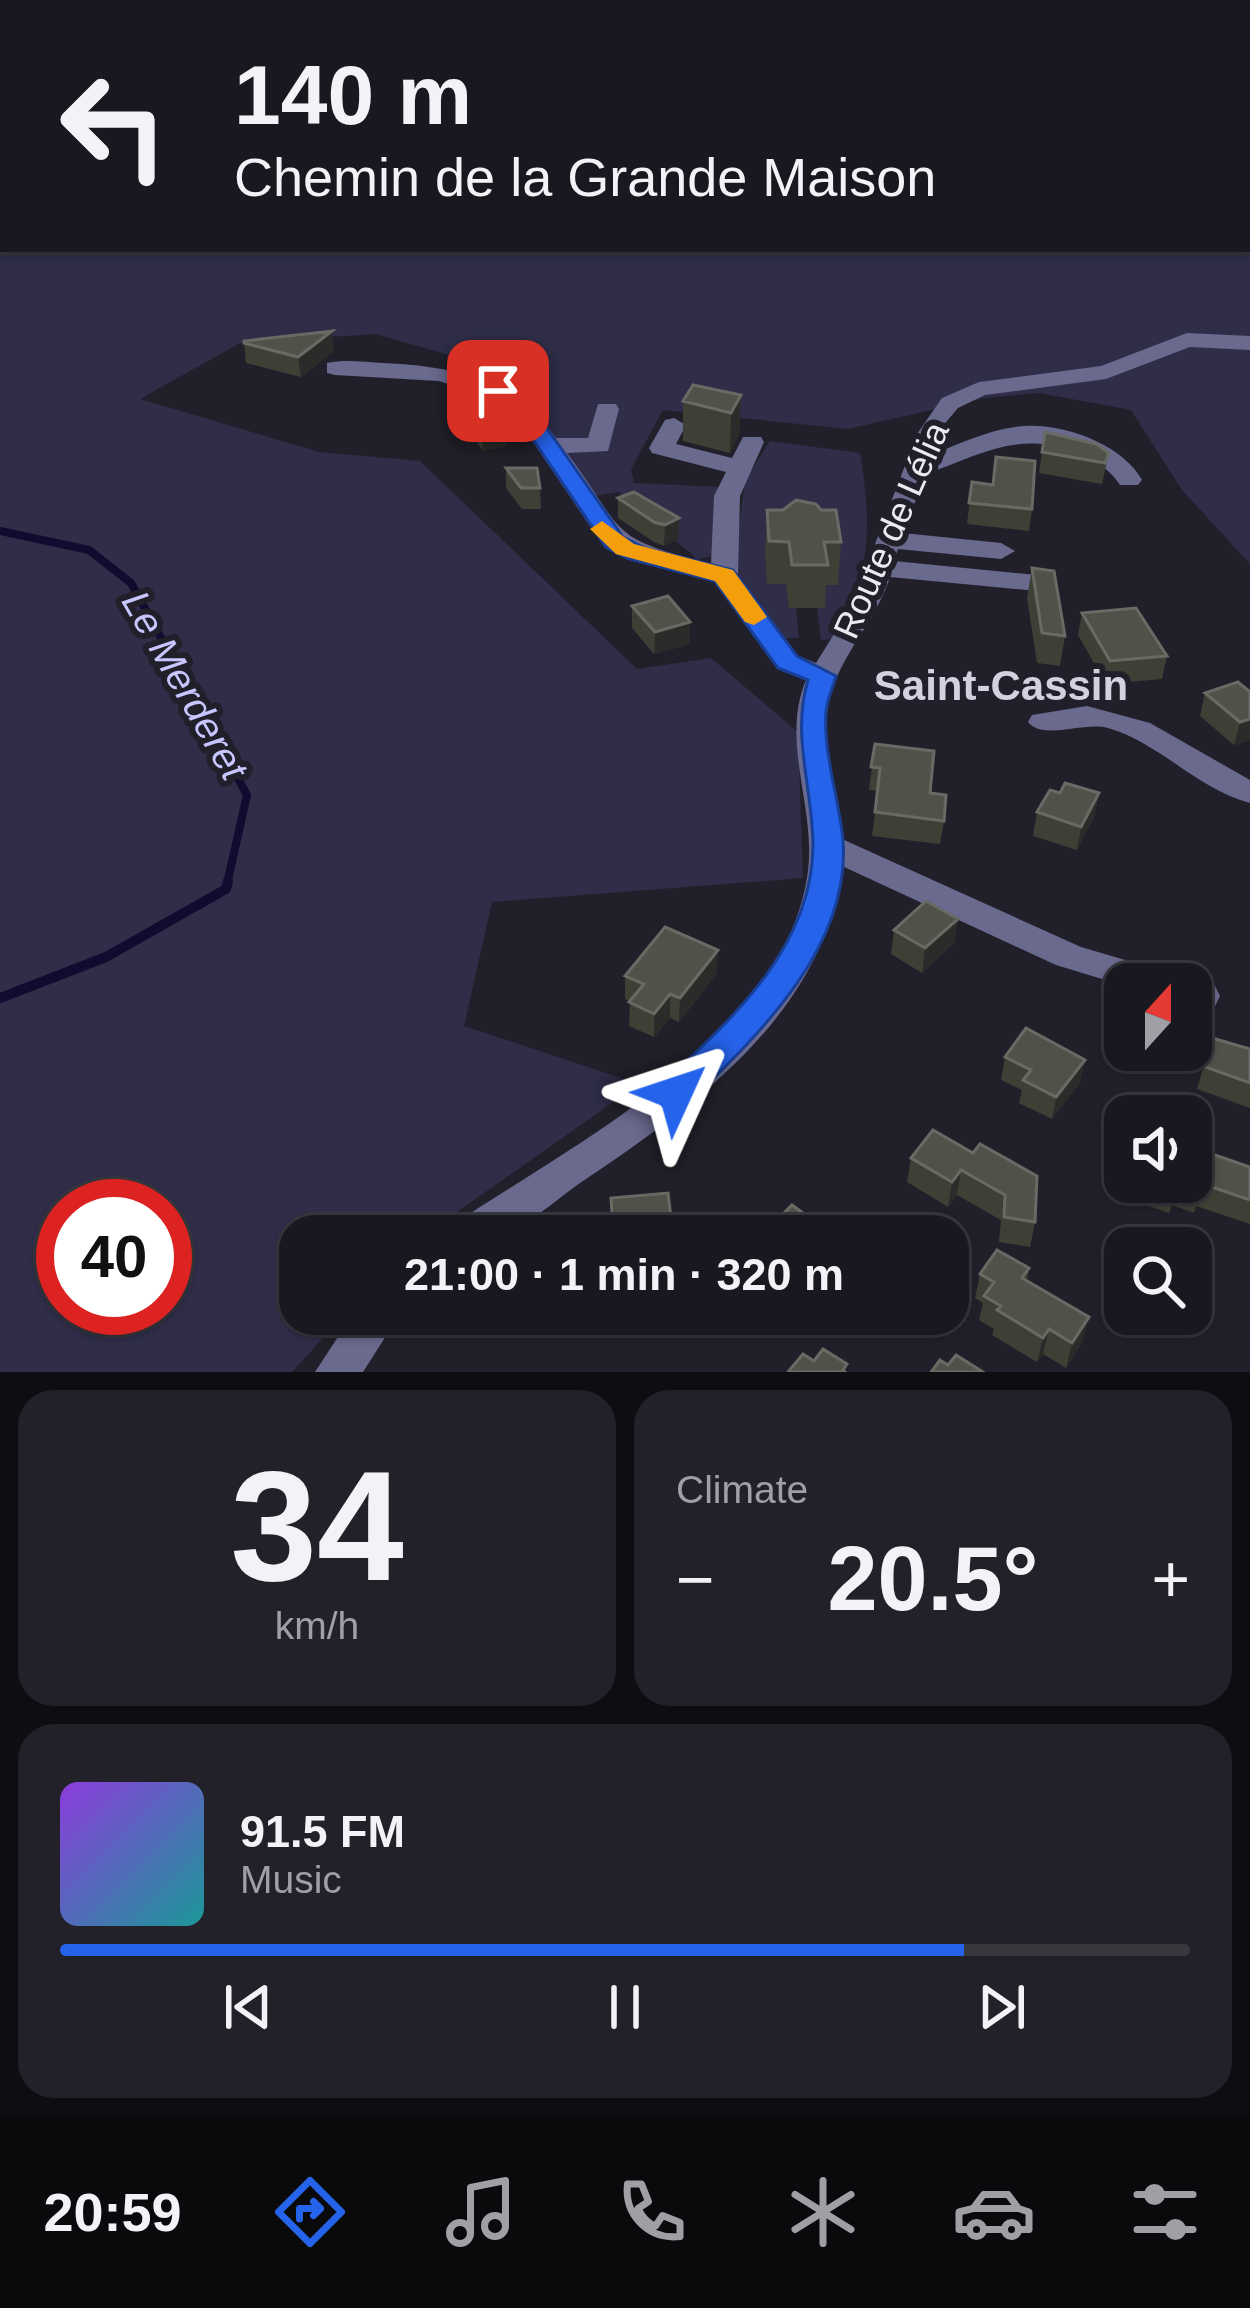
<!DOCTYPE html>
<meta charset="utf-8">
<style>
body{margin:0;font-family:Arial,sans-serif;background:#222129;color:#f1f3f6;height:100vh;display:flex;flex-direction:column;font-size:45px;white-space:nowrap}
*{box-sizing:border-box;margin:0}
p{font-size:39px;color:#9fa0a5}
.icon{flex:none;width:66px;height:66px;fill:none;stroke:currentColor;stroke-width:2;stroke-linecap:round;stroke-linejoin:round}
.map{position:relative;height:1372px;overflow:hidden}
.details{display:flex;flex-direction:column;gap:18px;padding:18px;background:#0e0d12;flex:1}
.details>*{flex:none}
.hud{position:absolute;left:0px;top:0px;width:1251px;height:252px;box-shadow:0 3px 9px #0004,0 0 0 3px #37373e;background:#191820;color:#f1f3f6;overflow:hidden}
.needle{width:78px;rotate:21deg}
.fabs{position:absolute;left:1104px;top:963px;display:grid;gap:24px}
.fabs a{display:grid;place-items:center;width:108px;height:108px;border-radius:24px;background:#191820;box-shadow:0 3px 9px #0004,0 0 0 3px #37373e;font-size:60px}
.speed{position:absolute;left:36px;top:1179px;display:flex;gap:24px;font-size:60px;font-weight:700;text-align:center}
.speed>*{display:grid;place-content:center;width:156px;height:156px;border-radius:50%;background:#191820;box-shadow:0 3px 9px #0004,0 0 0 3px #37373e;line-height:1}
.speed .limit{border:18px solid #d22;background:#fff;color:#111}
.pin{position:absolute;display:grid;place-items:center;width:102px;height:102px;color:#fff;margin:-51px;border-radius:24px;box-shadow:0 6px 18px #0006}
.me{position:absolute;width:132px;margin:-66px;rotate:48deg;stroke-linejoin:round;filter:drop-shadow(0 0 9px #0008)}
.turn{display:flex;align-items:center;gap:42px;height:252px;padding:0 36px;font-size:54px}
.turn .icon{width:156px;height:156px;stroke-width:2.5}
.turn b{display:block;font-size:84px;line-height:102px}
.big{font-size:90px;font-weight:600;line-height:1.1}
.details .widget{flex:1;display:flex;flex-direction:column;justify-content:center;gap:18px;min-width:0;padding:0 42px;border-radius:36px;background:#222129}
.details .dial{align-items:center;gap:0}
.dial b{font-size:156px;line-height:1}
.song{display:flex;align-items:center;gap:36px}
.cover{width:144px;height:144px;border-radius:18px;background:linear-gradient(135deg,hsl(270 70% 55%),hsl(180 70% 35%))}
.played{height:12px;border-radius:6px;background:linear-gradient(90deg,#2563eb 80%,#37373e 80%)}
.keys{display:flex;justify-content:space-around;direction:ltr}
.heat{display:flex;justify-content:space-between;align-items:center;font-size:66px;direction:ltr}
.details .tiles{flex:1;display:grid;gap:18px;grid-template-columns:1fr 1fr}
.widget:last-child{grid-column:span 2}
.trip{position:absolute;left:279px;top:1215px;width:690px;height:120px;border-radius:36px;background:#191820;box-shadow:0 3px 9px #0004,0 0 0 3px #37373e;font-weight:600;line-height:120px;text-align:center}
.tabs{display:flex;height:192px;justify-content:space-around;align-items:center;background:#0a0a0d;color:#9fa0a5}
.tabs .icon{width:84px;height:84px}
.tabs .active{color:#2563eb}
.tabs b{font-size:54px;color:#f1f3f6}
.map>svg:first-child{display:block}
.green{fill:#2f2d48;fill-rule:evenodd}
.lines{fill:none;stroke-linecap:round;stroke-linejoin:round}
.stream-far1{stroke:#120b2f;stroke-width:8}
.stream{stroke:#120b2f;stroke-width:10}
.minor{fill:#6a698e;fill-rule:evenodd}
.wall{fill:#3e4036}
.shaded-wall{fill:#2b2b29}
.building{fill:#50524a;stroke:#686a64;stroke-width:3}
.route{fill:#2563eb;stroke:#184099;stroke-width:3}
.slow{fill:#f59e0b}
.labels{text-anchor:middle;dominant-baseline:central;stroke-width:12;stroke-linejoin:round;paint-order:stroke}
.street-label{font-size:36px;fill:#eaeaf1;stroke:#21202a}
.water-label{font-size:39px;font-style:italic;fill:#c8c6ff;stroke:#21202a}
.quarter-label{font-size:42px;font-weight:bold;fill:#d2d1df;stroke:#21202a}
</style>
<div class="map">
<svg width="1250" height="1372" viewBox="0 0 1250 1372">
<rect width="100%" height="100%" fill="#21202a"/>
<path class="green" d="M 0,0 L 171,0 L 3,3 L 3,249 L 1248,249 L 1250,141 L 1250,564 L 1182,490 L 1131,410 L 1039,393 L 984,398 L 848,429 L 663,410 L 631,469 L 634,483 L 721,487 L 722,555 L 697,559 C 672,535 640,520 619,492 L 595,496 L 526,402 L 494,368 L 376,334 L 240,343 L 140,399 L 319,452 L 420,461 L 637,669 L 711,658 L 798,732 L 803,878 L 492,902 L 464,1026 L 639,1084 L 423,1236 L 300,1236 L 300,1314 L 345,1314 L 292,1372 L 0,1372 ZM 63,1206 L 165,1206 L 165,1308 L 63,1308 Z
M 770,441 L 860,453 C 872,524 872,578 832,639 L 821,640 L 817,608 L 824,608 L 820,585 L 837,585 L 794,542 L 785,545 L 789,608 L 796,608 L 799,638 L 779,638 L 739,583 L 737,542 L 745,481 Z"/>
<g class="lines">
<path class="stream-far1" d="M 0,531 L 89,550 L 131,583 L 247,795 L 227,884"/>
<path class="stream" d="M 0,998 L 106,957 L 226,889 L 228,881"/>
<path class="minor" d="M 639,0 L 660,0 L 662,3 L 641,3 Z
M 1182,0 L 1199,0 L 1201,3 L 1184,3 Z
M 1250,189 L 1250,201 L 1248,202 L 1248,190 Z
M 1187,333 L 1250,336 L 1250,350 L 1190,347 L 1106,379 L 985,395 L 958,408 L 947,421 L 934,454 C 960,443 987,431 1015,427 C 1057,420 1122,443 1142,480 L 1138,485 L 1120,485 C 1109,468 1094,459 1074,452 C 1018,430 978,456 926,474 L 903,533 L 1001,543 L 1015,551 L 1001,559 L 898,549 L 894,561 L 1037,575 L 1051,583 L 1037,591 L 890,577 C 876,621 841,654 830,697 C 818,742 838,794 842,839 L 1081,947 L 1176,975 L 1180,982 L 1191,979 L 1215,986 L 1220,996 L 1215,1006 L 1202,1009 L 1191,1006 L 1191,984 L 1125,986 L 1056,965 L 842,866 C 826,1012 693,1108 580,1183 C 557,1199 529,1225 503,1235 C 489,1240 464,1236 448,1236 L 454,1224 C 580,1140 786,1037 808,871 C 816,807 780,742 806,680 L 778,668 L 714,582 L 626,559 L 605,548 L 529,436 L 482,395 L 439,381 L 335,375 L 327,373 L 327,363 C 345,359 365,362 383,363 C 454,366 511,379 556,438 L 588,438 L 598,404 L 616,404 L 619,409 L 608,451 L 567,453 C 628,535 604,536 711,564 L 714,496 L 726,472 L 652,453 L 649,448 L 665,420 L 674,418 L 686,425 L 676,444 L 732,458 L 743,437 L 761,437 L 764,442 L 740,496 L 738,576 L 798,656 L 816,663 L 851,607 L 917,434 L 942,398 L 979,382 L 1101,366 Z
M 1087,706 L 1150,723 L 1250,780 L 1250,803 C 1197,789 1160,743 1108,728 C 1084,721 1043,741 1028,722 L 1032,715 Z
M 353,1314 L 400,1314 L 363,1372 L 315,1372 Z"/>
</g>
<path class="wall" d="M 498,0 L 558,0 L 557,2 Z
M 737,0 L 794,0 L 794,3 L 738,3 Z
M 244,341 L 334,351 L 301,377 L 246,363 Z
M 741,395 L 739,435 L 730,453 L 683,441 L 683,401 Z
M 462,405 L 505,427 L 506,446 L 483,451 L 463,424 Z
M 1045,432 L 1109,453 L 1102,484 L 1039,473 Z
M 506,468 L 540,488 L 541,509 L 522,509 L 506,488 Z
M 972,482 L 1032,509 L 1029,531 L 967,524 Z
M 618,498 L 679,518 L 678,539 L 664,546 L 654,542 L 618,518 Z
M 767,510 L 841,542 L 838,585 L 826,585 L 825,608 L 789,608 L 786,584 L 767,584 L 765,552 Z
M 1032,568 L 1065,636 L 1060,666 L 1037,663 L 1027,598 Z
M 632,606 L 690,622 L 690,644 L 654,654 L 632,628 Z
M 1082,613 L 1167,656 L 1162,679 L 1106,684 L 1078,635 Z
M 1250,692 L 1250,740 L 1234,745 L 1200,716 L 1205,693 Z
M 875,744 L 930,793 L 944,821 L 940,844 L 872,836 L 878,791 L 869,790 Z
M 1060,793 L 1099,793 L 1094,817 L 1077,850 L 1033,836 L 1037,812 Z
M 958,919 L 954,943 L 922,973 L 891,954 L 894,930 Z
M 717,973 L 679,1022 L 670,1018 L 654,1037 L 629,1026 L 630,1001 L 625,999 L 625,976 Z
M 1212,1038 L 1250,1049 L 1250,1108 L 1197,1089 Z
M 1005,1057 L 1080,1083 L 1052,1119 L 1019,1103 L 1022,1090 L 1001,1080 Z
M 973,1153 L 1035,1222 L 1030,1247 L 999,1242 L 1001,1220 L 957,1195 L 948,1207 L 907,1182 L 911,1158 Z
M 1210,1161 L 1250,1167 L 1250,1224 L 1196,1206 L 1194,1213 L 1172,1205 L 1169,1213 L 1146,1205 L 1152,1182 Z
M 611,1198 L 672,1226 L 672,1236 L 608,1236 L 613,1230 Z
M 1029,1268 L 1027,1281 L 1083,1341 L 1066,1368 L 1043,1354 L 1037,1362 L 992,1335 L 994,1329 L 979,1320 L 983,1303 L 975,1298 L 980,1274 Z"/>
<path class="shaded-wall" d="M 332,331 L 334,351 L 301,377 L 298,357 Z
M 741,395 L 739,435 L 730,453 L 731,413 Z
M 505,427 L 506,446 L 483,451 L 482,432 Z
M 679,518 L 678,539 L 664,546 L 665,525 Z
M 690,622 L 690,644 L 654,654 L 655,632 Z
M 1250,719 L 1250,740 L 1234,745 L 1240,722 Z
M 1099,793 L 1094,817 L 1077,850 L 1081,827 Z
M 958,919 L 954,943 L 922,973 L 925,948 Z
M 718,950 L 717,973 L 679,1022 L 680,998 Z
M 670,994 L 670,1018 L 654,1037 L 654,1014 Z
M 1085,1060 L 1080,1083 L 1052,1119 L 1056,1097 Z
M 961,1170 L 957,1195 L 948,1207 L 952,1182 Z
M 1089,1317 L 1083,1341 L 1066,1368 L 1072,1343 Z
M 1049,1329 L 1043,1354 L 1037,1362 L 1043,1338 Z"/>
<path class="building" d="M 771,0 L 794,0 L 794,3 L 771,3 Z
M 332,331 L 298,357 L 244,343 L 244,341 Z
M 693,385 L 741,395 L 731,413 L 683,401 Z
M 488,400 L 505,427 L 482,432 L 462,405 Z
M 1045,432 L 1096,444 L 1109,453 L 1105,463 L 1042,452 Z
M 996,457 L 1035,461 L 1032,509 L 969,503 L 972,482 L 993,485 Z
M 506,468 L 537,468 L 540,488 L 521,488 Z
M 634,492 L 679,518 L 665,525 L 654,522 L 618,498 Z
M 796,500 L 816,504 L 821,510 L 836,510 L 841,542 L 824,542 L 828,565 L 792,565 L 789,542 L 769,541 L 767,510 L 783,510 Z
M 1032,568 L 1054,571 L 1065,636 L 1042,633 Z
M 668,596 L 690,622 L 655,632 L 632,606 Z
M 1136,608 L 1167,656 L 1110,661 L 1082,613 Z
M 1238,682 L 1250,692 L 1250,719 L 1240,722 L 1205,693 Z
M 875,744 L 934,751 L 930,793 L 946,795 L 944,821 L 875,812 L 880,768 L 871,767 Z
M 1065,783 L 1099,793 L 1081,827 L 1037,812 L 1050,790 L 1060,793 Z
M 926,901 L 958,919 L 925,948 L 894,930 Z
M 665,927 L 718,950 L 680,998 L 670,994 L 654,1014 L 629,1002 L 644,984 L 625,976 Z
M 1026,1028 L 1085,1060 L 1056,1097 L 1023,1080 L 1031,1070 L 1005,1057 Z
M 1212,1038 L 1250,1049 L 1250,1083 L 1203,1066 Z
M 933,1130 L 973,1153 L 980,1144 L 1037,1176 L 1035,1222 L 1004,1217 L 1005,1195 L 961,1170 L 952,1182 L 911,1158 Z
M 1212,1154 L 1250,1167 L 1250,1200 L 1203,1184 L 1200,1191 L 1178,1183 L 1175,1191 L 1152,1183 L 1191,1182 L 1191,1155 L 1210,1161 Z
M 668,1193 L 672,1226 L 613,1229 L 611,1198 Z
M 792,1205 L 832,1234 L 830,1236 L 761,1236 Z
M 612,1230 L 627,1236 L 608,1236 Z
M 997,1250 L 1029,1268 L 1022,1278 L 1089,1317 L 1072,1343 L 1049,1329 L 1043,1338 L 997,1310 L 1001,1306 L 984,1296 L 994,1282 L 980,1274 Z
M 823,1349 L 847,1364 L 843,1370 L 845,1372 L 788,1372 L 803,1354 L 814,1361 Z
M 956,1355 L 983,1372 L 931,1372 L 940,1360 L 948,1365 Z"/>
<path class="route" d="M 498,384 L 532,407 L 623,537 L 645,548 L 733,570 L 797,656 L 836,676 C 833,687 827,700 826,712 C 823,753 839,799 843,840 C 851,948 758,1035 688,1103 L 676,1107 L 663,1103 L 658,1093 L 663,1083 C 732,1019 812,948 813,846 C 813,789 791,736 808,680 L 778,668 L 715,581 L 627,558 L 606,547 L 517,416 L 487,391 Z"/>
<path class="slow" d="M 602,521 L 634,544 L 733,570 L 767,617 L 754,625 L 745,622 L 715,581 L 616,554 L 590,529 Z"/>
<g class="labels">
<g class="street-label">
<text transform="translate(891 530) rotate(-66)">Route de Lélia</text>
</g>
<g class="water-label">
<text transform="translate(185 685) rotate(60)">Le Merderet</text>
</g>
<g class="quarter-label">
<text x="1001" y="685">Saint-Cassin</text>
</g>
</g>
</svg>
<div class="fabs">
<a><svg class="needle" viewBox="-14 -14 28 28"><path d="M0-13l5 13h-10z" fill="#e53935"/><path d="M0 13l5-13h-10z" fill="#9fa0a5"/></svg></a>
<a><svg class="icon" aria-label="sound" viewBox="0 0 24 24"><path d="M4 9h4l5-4v14l-5-4H4zM17 9q2 3 0 6"/></svg></a>
<a><svg class="icon" aria-label="search" viewBox="0 0 24 24"><circle cx="10" cy="10" r="6"/><path d="M15 15l6 6"/></svg></a>
</div>
<div class="speed"><div class="limit">40</div></div>
<div class="pin" style="left:498px;top:391px;background:#d93025"><svg class="icon" aria-label="arrive" viewBox="0 0 24 24"><path d="M6 21V4h12l-3 4 3 4H6"/></svg></div>
<svg class="me" style="left:676px;top:1093px" viewBox="-20 -20 40 40"><path d="M0-17L14 15 0 8-14 15z" fill="#2563eb" stroke="#fff" stroke-width="4"/></svg>
<div class="trip">21:00 · 1 min · 320 m</div>
<div class="hud">
<div class="turn"><svg class="icon" aria-label="left" viewBox="0 0 24 24"><path d="M17 20v-9H6M10 6l-5 5 5 5"/></svg><div><b>140 m</b>Chemin de la Grande Maison</div></div>
</div>
</div>
<section class="details">
<div class="tiles">
<div class="widget dial"><b>34</b><p>km/h</p></div>
<div class="widget"><p>Climate</p>
<div class="heat"><a>−</a><b class="big">20.5°</b><a>+</a></div>
</div>
<div class="widget">
<div class="song"><i class="cover"></i><div><b>91.5 FM</b><p>Music</p></div></div>
<div class="played"></div>
<div class="keys"><svg class="icon" aria-label="previous" viewBox="0 0 24 24"><path d="M18 5L8 12l10 7zM5 5v14"/></svg><svg class="icon" aria-label="pause" viewBox="0 0 24 24"><path d="M8 5v14M16 5v14"/></svg><svg class="icon" aria-label="next" viewBox="0 0 24 24"><path d="M6 5l10 7-10 7zM19 5v14"/></svg></div>
</div>
</div>
</section>
<nav class="tabs">
<b>20:59</b>
<svg class="icon active" aria-label="directions" viewBox="0 0 24 24"><path d="M12 3l9 9-9 9-9-9zM9 14v-3h6M13 9l2 2-2 2"/></svg>
<svg class="icon" aria-label="music" viewBox="0 0 24 24"><path d="M9 18V5l10-2v13"/><circle cx="6" cy="18" r="3"/><circle cx="16" cy="16" r="3"/></svg>
<svg class="icon" aria-label="phone" viewBox="0 0 24 24"><path d="M5 4h4l2 5-3 2q2 4 5 5l2-3 5 2v4C11 20 4 13 5 4z"/></svg>
<svg class="icon" aria-label="climate" viewBox="0 0 24 24"><path d="M12 3v18M4 7l16 10M4 17L20 7"/></svg>
<svg class="icon" aria-label="car" viewBox="0 0 24 24"><path d="M5 17H2v-5l4-1 3-4h7l3 4 3 1v5h-3M9 17h6M6 11h13"/><circle cx="7" cy="17" r="2"/><circle cx="17" cy="17" r="2"/></svg>
<svg class="icon" aria-label="filters" viewBox="0 0 24 24"><path d="M4 7h16M4 17h16"/><circle cx="9" cy="7" r="2"/><circle cx="15" cy="17" r="2"/></svg>
</nav>
